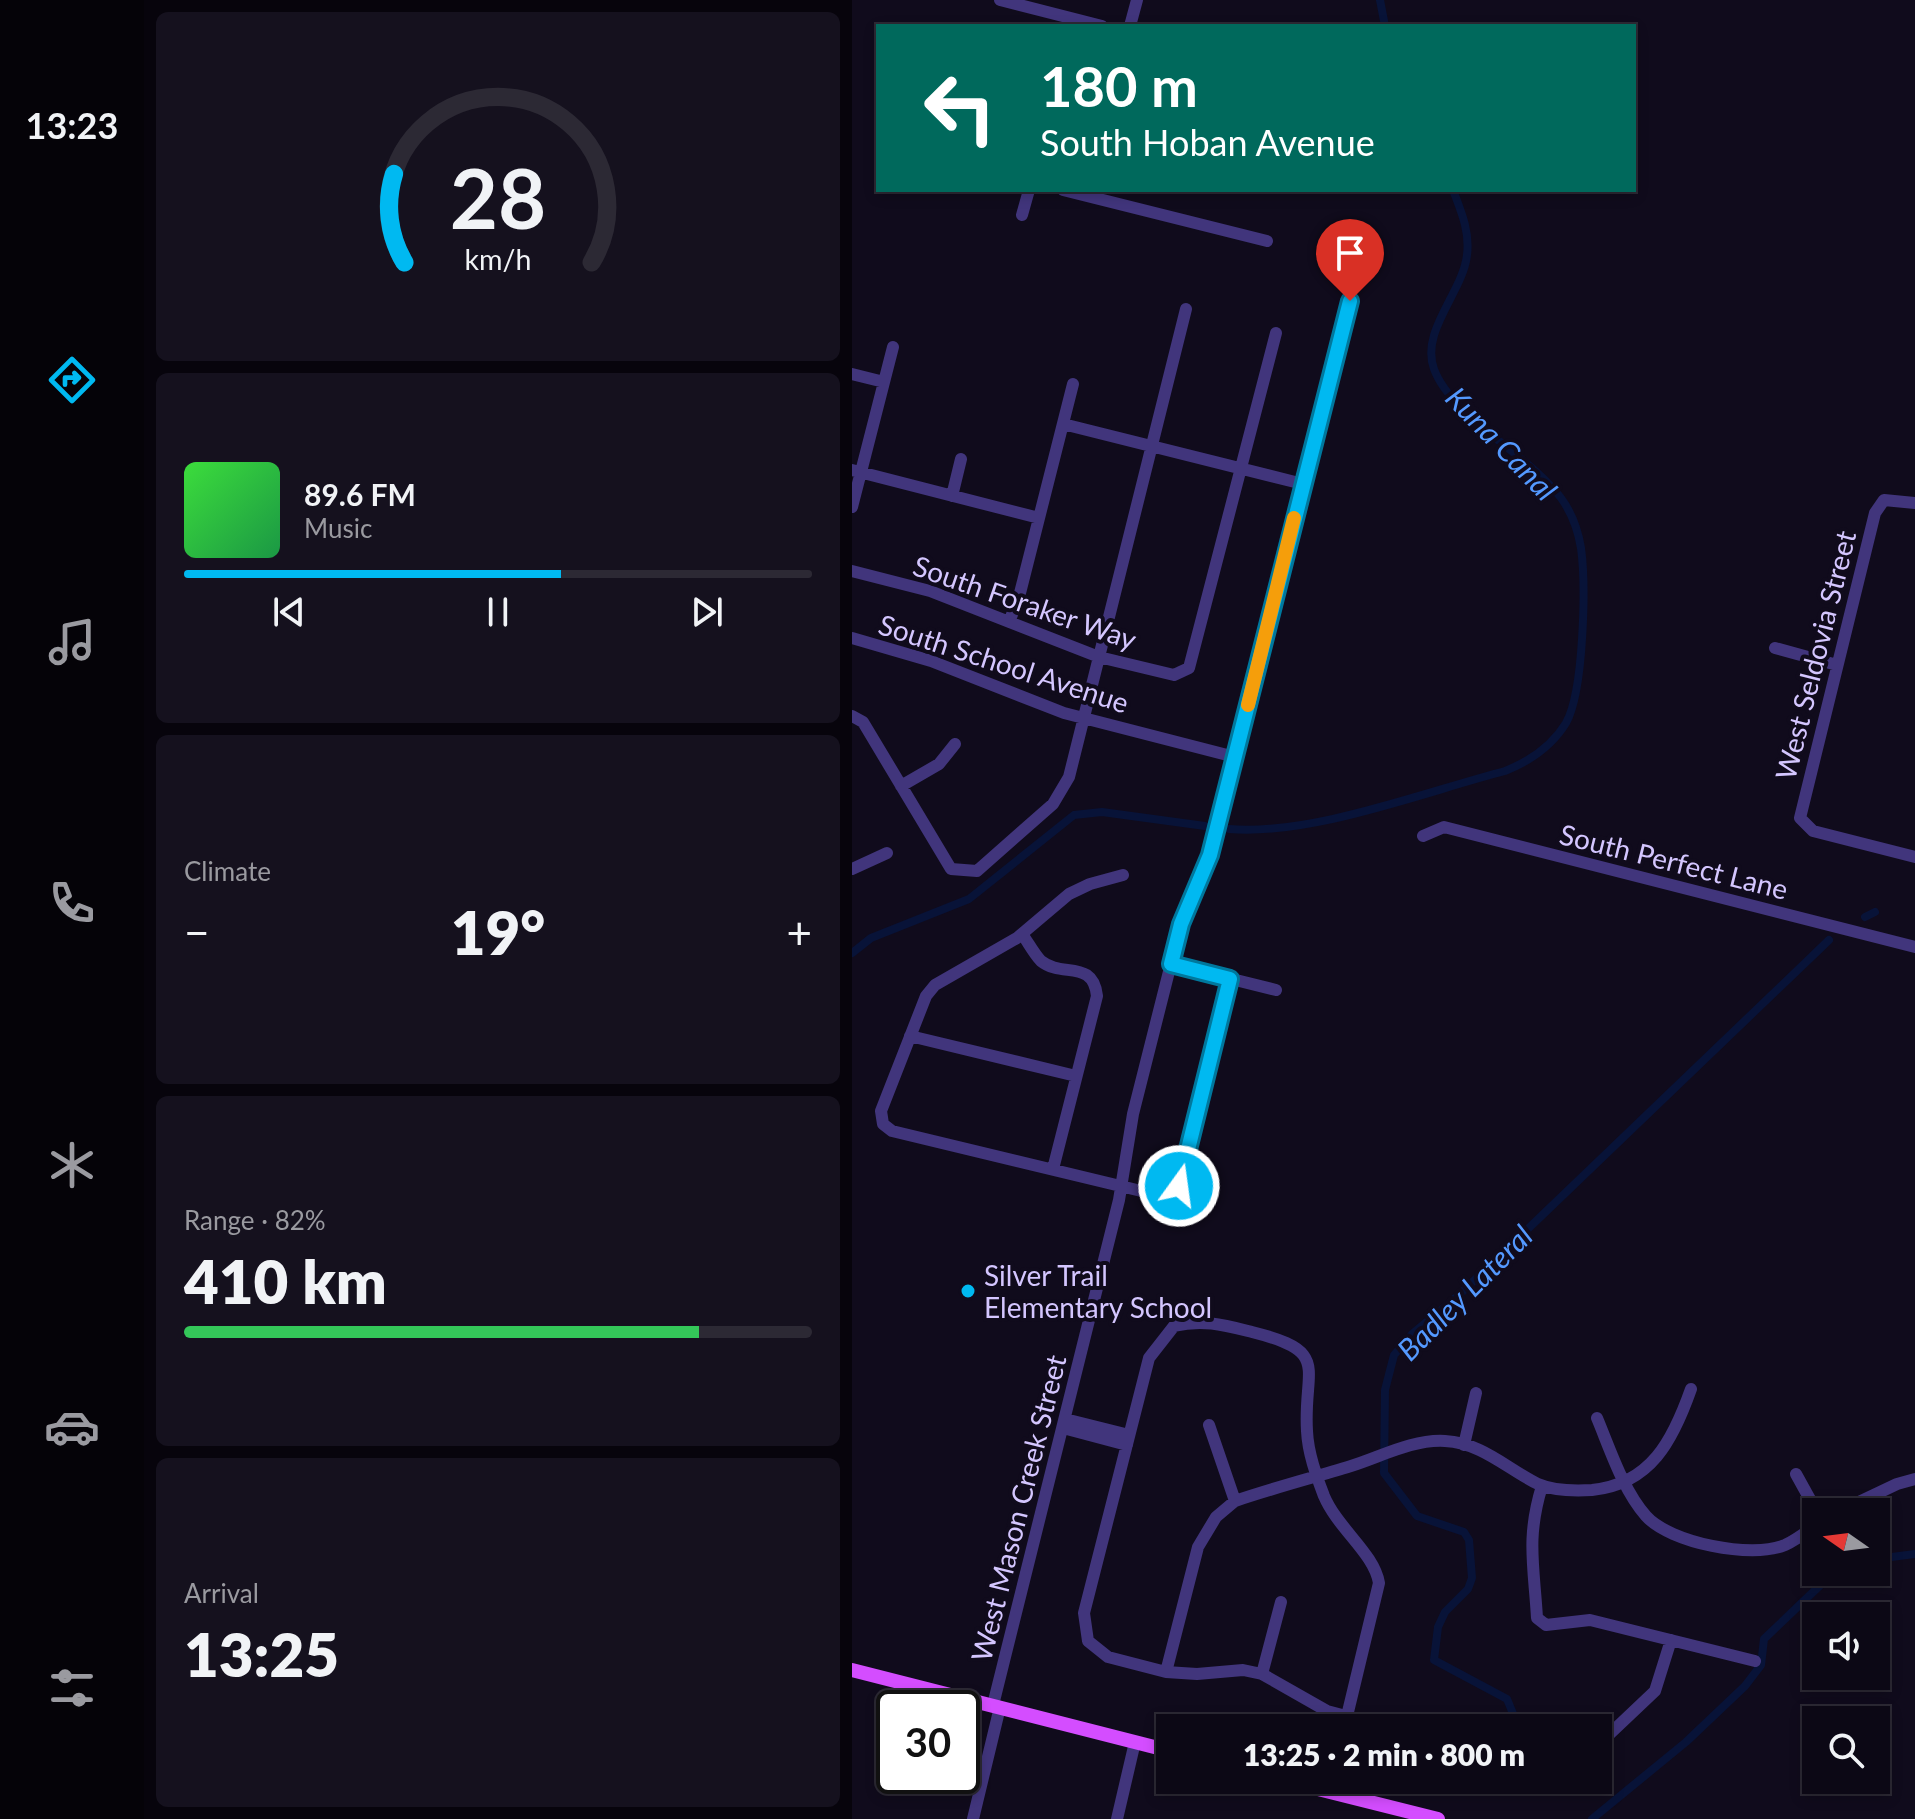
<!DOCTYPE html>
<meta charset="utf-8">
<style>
body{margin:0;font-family:Lato,sans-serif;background:#15111e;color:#f1f3f6;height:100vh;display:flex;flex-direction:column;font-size:30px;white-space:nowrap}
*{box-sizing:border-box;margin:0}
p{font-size:26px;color:#9a9aa0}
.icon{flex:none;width:44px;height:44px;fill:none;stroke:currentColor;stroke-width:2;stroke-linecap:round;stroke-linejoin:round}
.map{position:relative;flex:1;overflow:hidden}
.side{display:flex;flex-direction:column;gap:12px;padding:12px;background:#07040c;width:708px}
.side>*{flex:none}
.guide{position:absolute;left:24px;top:24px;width:760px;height:168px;border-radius:0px;box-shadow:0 4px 12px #0003,0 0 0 2px #2c2934;background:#00695c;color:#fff;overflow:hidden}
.needle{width:52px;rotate:284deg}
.fabs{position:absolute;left:950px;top:1498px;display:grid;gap:16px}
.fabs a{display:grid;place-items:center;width:88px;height:88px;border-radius:0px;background:#0c0815;box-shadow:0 4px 12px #0003,0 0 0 2px #2c2934;font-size:40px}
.speed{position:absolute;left:24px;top:1690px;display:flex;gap:16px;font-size:40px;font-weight:700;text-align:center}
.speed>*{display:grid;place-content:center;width:104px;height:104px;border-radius:50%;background:#0c0815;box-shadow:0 4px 12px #0003,0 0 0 2px #2c2934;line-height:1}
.speed .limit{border:4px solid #111;border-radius:12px;background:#fff;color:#111}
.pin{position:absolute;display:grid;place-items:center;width:68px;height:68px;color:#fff;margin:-82px -34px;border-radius:50% 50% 50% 0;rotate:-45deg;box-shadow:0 0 8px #0007}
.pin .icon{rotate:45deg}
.me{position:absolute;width:88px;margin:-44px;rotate:14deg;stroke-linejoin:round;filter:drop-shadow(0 0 6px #0008)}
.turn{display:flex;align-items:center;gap:28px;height:168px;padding:0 32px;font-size:36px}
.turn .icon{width:104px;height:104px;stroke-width:2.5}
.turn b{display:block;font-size:56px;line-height:68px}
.big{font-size:60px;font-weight:800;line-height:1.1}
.side .widget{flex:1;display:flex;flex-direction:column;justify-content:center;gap:12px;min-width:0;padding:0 28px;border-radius:12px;background:#15111e}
.side .dial{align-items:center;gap:0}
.dial svg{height:208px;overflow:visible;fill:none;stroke:#2c2934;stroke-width:7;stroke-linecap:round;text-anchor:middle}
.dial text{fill:#f1f3f6;stroke:none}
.song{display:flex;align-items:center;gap:24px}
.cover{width:96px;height:96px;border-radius:12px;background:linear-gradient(135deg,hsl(120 70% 55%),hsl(140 70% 35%))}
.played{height:8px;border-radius:4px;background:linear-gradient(90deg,#00b9f1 60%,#2c2934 60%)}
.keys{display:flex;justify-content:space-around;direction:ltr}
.heat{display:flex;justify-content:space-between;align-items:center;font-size:44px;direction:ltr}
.charge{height:12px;border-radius:6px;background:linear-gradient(90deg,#34c759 82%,#2c2934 0)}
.trip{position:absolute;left:304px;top:1714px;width:456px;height:80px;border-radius:0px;background:#0c0815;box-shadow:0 4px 12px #0003,0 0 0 2px #2c2934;font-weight:800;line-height:80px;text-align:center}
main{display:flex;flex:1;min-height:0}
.tab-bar{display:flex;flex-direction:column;width:144px;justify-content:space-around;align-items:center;background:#050308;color:#9a9aa0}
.tab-bar .icon{width:56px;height:56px}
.tab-bar .current{color:#00b9f1}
.tab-bar b{font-size:36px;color:#f1f3f6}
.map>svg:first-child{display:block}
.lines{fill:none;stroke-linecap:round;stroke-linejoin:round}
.canal{stroke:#081338;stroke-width:8}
.minor{stroke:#41357c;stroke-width:12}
.major{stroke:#d44dff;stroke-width:14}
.route-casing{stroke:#00789d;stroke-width:20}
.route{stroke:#00b9f1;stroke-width:14}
.slow{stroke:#f59e0b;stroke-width:14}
.poi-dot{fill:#00b9f1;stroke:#100b1c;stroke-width:3}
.labels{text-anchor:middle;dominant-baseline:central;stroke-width:8;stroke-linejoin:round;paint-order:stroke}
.street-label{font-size:28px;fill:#d4c6ff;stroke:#100b1c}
.poi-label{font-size:28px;fill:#d4c6ff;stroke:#100b1c;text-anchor:start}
.water-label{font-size:30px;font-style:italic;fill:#5499ff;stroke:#100b1c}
</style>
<main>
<nav class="tab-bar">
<b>13:23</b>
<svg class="icon current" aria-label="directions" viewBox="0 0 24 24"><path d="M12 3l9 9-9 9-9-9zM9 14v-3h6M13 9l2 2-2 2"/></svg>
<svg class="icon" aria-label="music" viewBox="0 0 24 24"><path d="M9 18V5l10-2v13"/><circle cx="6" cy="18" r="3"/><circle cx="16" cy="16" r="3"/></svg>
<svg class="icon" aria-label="phone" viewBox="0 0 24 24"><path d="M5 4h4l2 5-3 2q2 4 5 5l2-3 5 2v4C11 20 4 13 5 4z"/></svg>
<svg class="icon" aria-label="climate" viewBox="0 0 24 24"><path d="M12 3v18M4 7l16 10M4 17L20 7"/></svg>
<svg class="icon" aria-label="car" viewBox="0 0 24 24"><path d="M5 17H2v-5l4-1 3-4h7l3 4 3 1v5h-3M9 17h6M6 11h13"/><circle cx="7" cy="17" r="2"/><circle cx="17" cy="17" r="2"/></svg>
<svg class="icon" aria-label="filters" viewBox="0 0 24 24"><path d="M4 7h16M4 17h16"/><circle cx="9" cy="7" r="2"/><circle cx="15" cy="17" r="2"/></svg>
</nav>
<section class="side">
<div class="widget dial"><svg viewBox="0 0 100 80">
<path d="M14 69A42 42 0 1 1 86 69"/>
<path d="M14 69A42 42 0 0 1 10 35" stroke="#00b9f1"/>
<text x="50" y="56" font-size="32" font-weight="700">28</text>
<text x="50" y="72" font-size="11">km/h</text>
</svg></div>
<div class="widget">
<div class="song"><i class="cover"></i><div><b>89.6 FM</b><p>Music</p></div></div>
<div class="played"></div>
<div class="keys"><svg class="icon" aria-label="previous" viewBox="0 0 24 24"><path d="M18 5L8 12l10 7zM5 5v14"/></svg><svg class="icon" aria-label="pause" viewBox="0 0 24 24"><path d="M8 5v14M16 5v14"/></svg><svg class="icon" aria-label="next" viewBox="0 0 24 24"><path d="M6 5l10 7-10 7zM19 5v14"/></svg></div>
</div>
<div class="widget"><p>Climate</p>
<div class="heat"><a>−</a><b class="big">19°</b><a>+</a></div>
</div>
<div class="widget"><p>Range · 82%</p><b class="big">410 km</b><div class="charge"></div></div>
<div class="widget"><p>Arrival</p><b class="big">13:25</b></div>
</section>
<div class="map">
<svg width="1063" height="1819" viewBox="0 0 1063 1819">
<rect width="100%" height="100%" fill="#100b1c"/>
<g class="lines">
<path class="canal" d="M 528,0 L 533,26
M 377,829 C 459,836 572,792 653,771 C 678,761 700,746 714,723 C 732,691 734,585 729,548 C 726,530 720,513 709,498 C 678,456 599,416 582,369 C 568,331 611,292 615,255 C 618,231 609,211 601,190
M 1013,917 L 1023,912
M 0,953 L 19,938 L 117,899 L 222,815 L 250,812 L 353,826
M 1024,1559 L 1063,1554
M 662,1716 L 655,1699 L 582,1660 L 586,1627 L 593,1612 L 616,1589 L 620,1578 L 617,1540 L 612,1532 L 565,1516 L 532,1473 L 533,1390 L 542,1355 L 560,1334 L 608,1294 L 977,940
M 740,1819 L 834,1742 L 893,1686 L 909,1665 L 912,1639 L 982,1572"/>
<path class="minor" d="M 148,0 L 250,26
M 278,26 L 285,0
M 211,190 L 415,241
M 170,215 L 177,190
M 0,374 L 32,382
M 211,424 L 451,484
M 0,470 L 187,518
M 100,496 L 109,459
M 1063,503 L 1032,500 L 1023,513 L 948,818 L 961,831 L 1063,857
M 0,507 L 41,347
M 0,571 L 78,591 L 247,657 L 322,675 L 337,668 L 424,333
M 157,622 L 167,597 L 221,384
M 0,638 L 79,661 L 212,713 L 383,757
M 923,648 L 985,665
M 0,716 L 11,722 L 99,869 L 125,871 L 201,804 L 217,777 L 334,309
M 49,786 L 87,764 L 103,744
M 571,836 L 592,827 L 1063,947
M 0,869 L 35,853
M 271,875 L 238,884 L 217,894 L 165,938 L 83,985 L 74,996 L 29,1111 L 31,1124 L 40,1131 L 310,1196 L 320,1194 L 327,1186 L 378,979
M 170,934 C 176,942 182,954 189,961 C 210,978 241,959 245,996 L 201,1169
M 319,964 L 424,990
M 58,1036 L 224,1076
M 745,1418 C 758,1449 771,1490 794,1516 C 818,1543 900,1559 933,1545 C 944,1540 954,1532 964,1525
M 213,1419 L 277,1435
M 357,1425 L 383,1501
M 211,1428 L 275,1445
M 612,1445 L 624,1393
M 944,1474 L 965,1512
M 690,1486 C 674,1538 682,1566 685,1618 L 694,1625 L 738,1620 L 903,1661
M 986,1512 L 1045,1484 L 1063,1479
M 314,1672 L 346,1547 L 364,1517 L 383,1501 C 421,1488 460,1478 499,1466 C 528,1457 561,1439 593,1441 C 630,1443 654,1468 686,1484 C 702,1491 723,1491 740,1490 C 799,1484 821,1440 839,1389
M 410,1674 L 429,1602
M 141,1705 L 267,1200 L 281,1114 L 329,924 L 358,855 L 498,301
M 495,1716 L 527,1583 C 522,1553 486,1529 472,1496 C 464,1475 456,1453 455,1431 C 451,1367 480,1352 400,1332 C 372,1325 351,1319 322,1326 L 297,1358 L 232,1613 L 236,1641 L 256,1657 L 314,1672 L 345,1674 L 391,1670 L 410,1674 L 475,1711 L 539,1728
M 746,1745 L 803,1691 L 819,1640
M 121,1819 L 148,1707
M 265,1819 L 283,1742"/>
<path class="major" d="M 0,1670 L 318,1751
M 430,1780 L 586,1819"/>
</g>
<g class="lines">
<defs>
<path id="route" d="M 327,1186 L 378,979 L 319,964 L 329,924 L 358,855 L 498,301"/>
</defs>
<use href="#route" class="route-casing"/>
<use href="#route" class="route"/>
<path class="slow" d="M 396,705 L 442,518"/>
</g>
<circle class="poi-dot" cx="116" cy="1291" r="8"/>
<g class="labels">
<g class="street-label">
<text transform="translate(173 602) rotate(19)">South Foraker Way</text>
<text transform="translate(963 655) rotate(-76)">West Seldovia Street</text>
<text transform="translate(152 663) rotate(18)">South School Avenue</text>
<text transform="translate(822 861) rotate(14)">South Perfect Lane</text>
<text transform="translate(166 1508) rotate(-76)">West Mason Creek Street</text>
</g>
<g class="poi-label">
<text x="132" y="1275">Silver Trail<tspan x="132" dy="32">Elementary School</tspan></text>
</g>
<g class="water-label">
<text transform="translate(650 443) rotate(46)">Kuna Canal</text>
<text transform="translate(612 1292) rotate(-45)">Badley Lateral</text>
</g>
</g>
</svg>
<div class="fabs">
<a><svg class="needle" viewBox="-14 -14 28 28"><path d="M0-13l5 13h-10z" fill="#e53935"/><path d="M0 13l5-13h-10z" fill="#9a9aa0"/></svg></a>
<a><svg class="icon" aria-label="sound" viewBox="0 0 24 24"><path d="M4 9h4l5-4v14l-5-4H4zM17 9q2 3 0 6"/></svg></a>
<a><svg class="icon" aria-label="search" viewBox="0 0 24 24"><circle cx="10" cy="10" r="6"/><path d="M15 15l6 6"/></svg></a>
</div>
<div class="speed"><div class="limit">30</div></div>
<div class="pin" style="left:498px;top:301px;background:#d93025"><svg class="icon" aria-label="arrive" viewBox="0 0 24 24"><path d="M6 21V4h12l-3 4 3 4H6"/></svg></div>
<svg class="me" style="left:327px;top:1186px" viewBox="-20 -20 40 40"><circle r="17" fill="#00b9f1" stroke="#fff" stroke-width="3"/><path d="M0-11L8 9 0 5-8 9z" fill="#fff"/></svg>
<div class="trip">13:25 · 2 min · 800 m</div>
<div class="guide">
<div class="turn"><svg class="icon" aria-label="left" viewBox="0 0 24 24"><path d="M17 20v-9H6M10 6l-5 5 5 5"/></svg><div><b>180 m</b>South Hoban Avenue</div></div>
</div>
</div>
</main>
